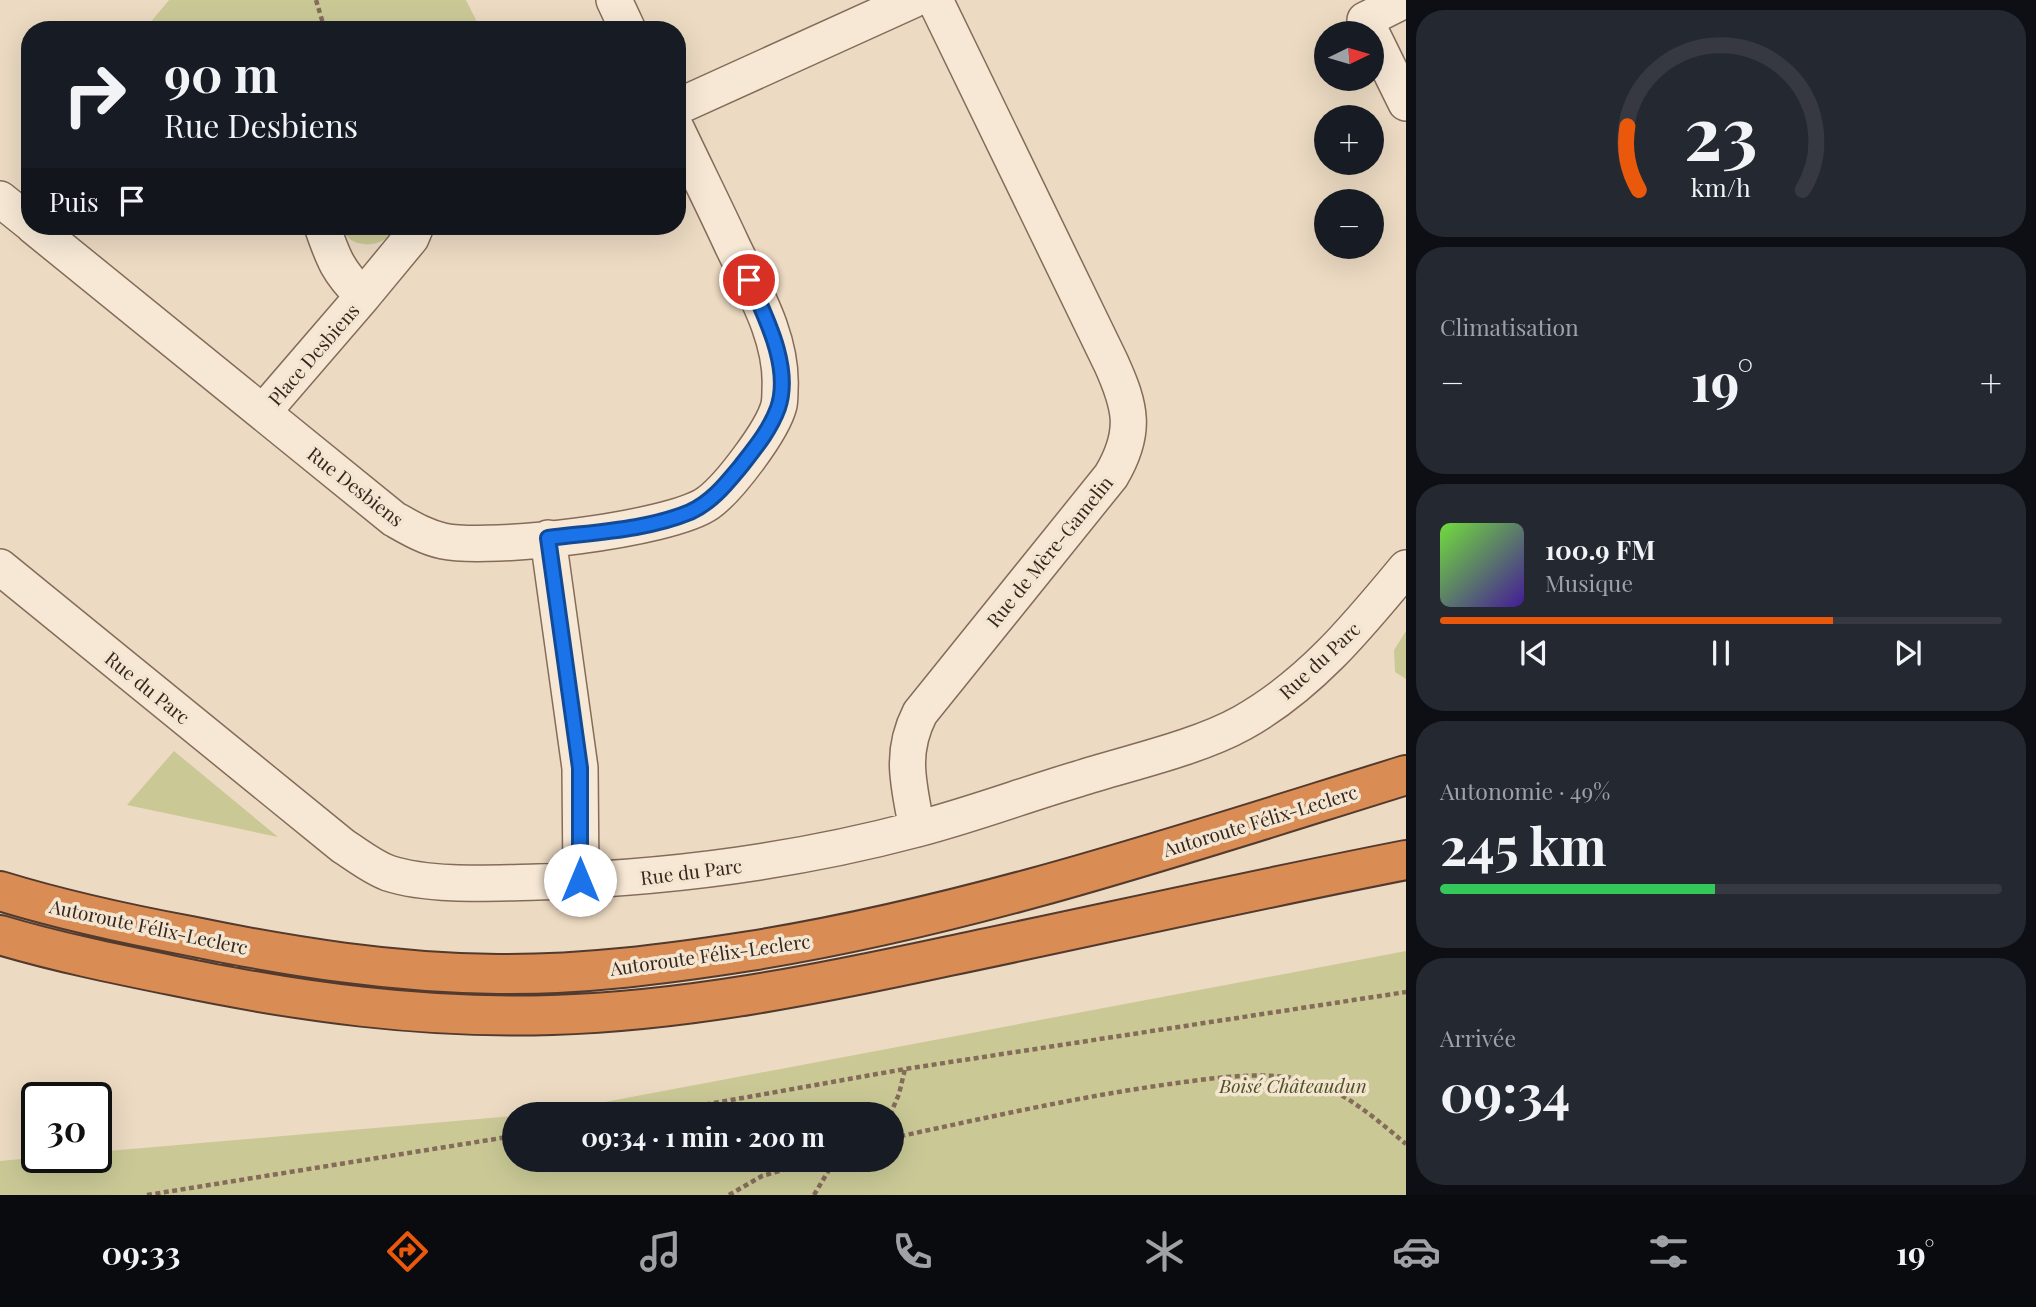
<!DOCTYPE html>
<html lang="fr">
<meta charset="utf-8">
<style>
body{margin:0;font-family:"Playfair Display",serif;background:#242831;color:#f1f3f6;height:100vh;display:flex;flex-direction:column;font-size:26px;white-space:nowrap}
*{box-sizing:border-box;margin:0}
p{font-size:23px;color:#9ea1a6}
.icon{flex:none;width:38px;height:38px;fill:none;stroke:currentColor;stroke-width:2;stroke-linecap:round;stroke-linejoin:round}
.map{position:relative;flex:1;overflow:hidden}
.details{display:flex;flex-direction:column;gap:10px;padding:10px;background:#0d0f14;width:630px}
.details>*{flex:none}
.top-card{position:absolute;left:21px;top:21px;width:665px;height:214px;border-radius:28px;box-shadow:0 7px 28px #0002;background:#171b24;color:#f1f3f6;overflow:hidden}
.needle{width:46px;rotate:85deg}
.fabs{position:absolute;left:1314px;top:21px;display:grid;gap:14px}
.fabs a{display:grid;place-items:center;width:70px;height:70px;border-radius:50%;background:#171b24;box-shadow:0 7px 28px #0002;font-size:35px}
.speed{position:absolute;left:21px;top:1082px;display:flex;gap:14px;font-size:35px;font-weight:700;text-align:center}
.speed>*{display:grid;place-content:center;width:91px;height:91px;border-radius:50%;background:#171b24;box-shadow:0 7px 28px #0002;line-height:1}
.speed .limit{border:4px solid #111;border-radius:10px;background:#fff;color:#111}
.pin{position:absolute;display:grid;place-items:center;width:60px;height:60px;color:#fff;margin:-30px;border:4px solid #fff;border-radius:50%;box-shadow:0 2px 7px #0007}
.me{position:absolute;width:77px;margin:-38px;rotate:0deg;stroke-linejoin:round;filter:drop-shadow(0 0 5px #0008)}
.turn{display:flex;align-items:center;gap:24px;height:147px;padding:0 28px;font-size:32px}
.turn .icon{width:91px;height:91px;stroke-width:2.5}
.turn b{display:block;font-size:49px;line-height:60px}
.then{display:flex;align-items:center;height:66px;padding:0 28px;background:#0003;gap:14px;font-size:26px}
.big{font-size:52px;font-weight:700;line-height:1.1}
.details .card{flex:1;display:flex;flex-direction:column;justify-content:center;gap:10px;min-width:0;padding:0 24px;border-radius:28px;background:#242831}
.details .dial{align-items:center;gap:0}
.dial svg{height:182px;overflow:visible;fill:none;stroke:#363941;stroke-width:7;stroke-linecap:round;text-anchor:middle}
.dial text{fill:#f1f3f6;stroke:none}
.song{display:flex;align-items:center;gap:21px}
.cover{width:84px;height:84px;border-radius:10px;background:linear-gradient(135deg,hsl(100 70% 55%),hsl(260 70% 35%))}
.played{height:7px;border-radius:4px;background:linear-gradient(90deg,#ea580c 70%,#363941 70%)}
.keys{display:flex;justify-content:space-around;direction:ltr}
.heat{display:flex;justify-content:space-between;align-items:center;font-size:38px;direction:ltr}
.charge{height:10px;border-radius:5px;background:linear-gradient(90deg,#34c759 49%,#363941 0)}
.trip{position:absolute;left:502px;top:1102px;width:402px;height:70px;border-radius:35px;background:#171b24;box-shadow:0 7px 28px #0002;font-weight:700;line-height:70px;text-align:center}
.tab-bar{display:flex;height:112px;justify-content:space-around;align-items:center;background:#090b0e;color:#9ea1a6}
.tab-bar .icon{width:49px;height:49px}
.tab-bar .active{color:#ea580c}
.tab-bar b{font-size:32px;color:#f1f3f6}
main{display:flex;flex:1;min-height:0}
.map>svg:first-child{display:block}
.green{fill:#cac996}
.lines{fill:none;stroke-linecap:round;stroke-linejoin:round}
.minor-casing{stroke:#856b5a;stroke-width:38}
.highway-casing{stroke:#533a2e;stroke-width:42}
.path{stroke:#856b5a;stroke-width:4.5;stroke-dasharray:5 3.5;stroke-linecap:butt}
.minor{stroke:#f7e8d5;stroke-width:35}
.highway{stroke:#d98d55;stroke-width:38}
.route-casing{stroke:#114b97;stroke-width:18}
.route{stroke:#1a73e8;stroke-width:12}
.labels{text-anchor:middle;dominant-baseline:central;stroke-width:7;stroke-linejoin:round;paint-order:stroke}
.street-label{font-size:19px;fill:#35261e;stroke:#f4e5d1}
.park-label{font-size:19px;font-style:italic;fill:#4c5125;stroke:#f4e5d1}
</style>
<main>
<div class="map">
<svg width="1406" height="1195" viewBox="0 0 1406 1195">
<rect width="100%" height="100%" fill="#ecdac2"/>
<path class="green" d="M 169,0 L 466,0 L 481,30 L 144,30 Z
M 339,226 L 398,226 C 384,249 352,252 339,226 Z
M 1406,631 L 1406,679 L 1395,672 L 1394,650 Z
M 174,751 L 278,837 L 127,805 Z
M 1406,951 L 1406,1195 L 0,1195 L 0,1161 L 43,1157 L 96,1157 L 96,1152 L 514,1116 L 514,1160 L 892,1160 L 892,1115 L 523,1115 L 552,1112 Z"/>
<g class="lines">
<defs>
<path id="minor" d="M 614,0 L 628,30
M 1365,20 L 1405,0
M 1372,34 L 1406,103
M 677,107 L 913,0
M 0,199 L 30,223
M 33,226 L 394,519 C 410,528 425,537 443,541 C 489,551 670,530 708,503 C 729,488 773,430 779,405 C 780,400 780,394 780,389 C 783,338 753,289 732,245 C 714,206 695,168 677,130
M 322,226 C 333,258 338,272 363,296 L 411,238 L 416,226
M 263,412 L 363,296
M 548,538 L 580,768 L 581,880
M 0,567 L 343,846 C 357,855 372,867 388,873 C 431,887 493,883 538,882 C 666,878 793,862 917,829 C 971,815 1024,795 1078,779 C 1128,763 1197,748 1242,723 C 1310,685 1358,626 1406,568
M 917,829 C 909,785 899,754 920,713 L 1111,476 C 1137,432 1131,407 1111,363 L 935,0"/>
<path id="highway" d="M 0,891 C 62,910 126,924 190,936 C 292,957 394,973 498,974 C 582,975 667,964 750,951 C 974,915 1190,842 1406,775
M 0,935 C 57,952 116,964 175,976 C 300,1002 424,1019 552,1015 C 686,1011 819,984 949,956 C 1102,924 1253,890 1406,860"/>
</defs>
<use href="#minor" class="minor-casing"/>
<use href="#highway" class="highway-casing"/>
<path class="path" d="M 316,0 L 325,30
M 647,1115 L 905,1069 L 1406,992
M 890,1115 L 899,1094 L 905,1069
M 892,1138 C 985,1118 1077,1097 1170,1084 C 1214,1078 1264,1070 1308,1081 C 1345,1091 1377,1120 1406,1144
M 147,1195 L 514,1136
M 729,1195 L 762,1176 L 817,1160
M 814,1195 L 835,1160"/>
<use href="#minor" class="minor"/>
<use href="#highway" class="highway"/>
</g>
<g class="lines">
<defs>
<path id="route" d="M 580,880 L 580,768 L 548,538 C 595,532 647,530 690,512 C 712,502 726,484 741,466 C 755,448 770,430 778,408 C 792,367 765,316 749,280"/>
</defs>
<use href="#route" class="route-casing"/>
<use href="#route" class="route"/>
</g>
<g class="labels">
<g class="street-label">
<text transform="translate(313 354) rotate(-49)">Place Desbiens</text>
<text transform="translate(356 486) rotate(38)">Rue Desbiens</text>
<text transform="translate(1049 551) rotate(-51)">Rue de Mère-Gamelin</text>
<text transform="translate(1319 660) rotate(-43)">Rue du Parc</text>
<text transform="translate(148 687) rotate(39)">Rue du Parc</text>
<text transform="translate(1260 820) rotate(-17)">Autoroute Félix-Leclerc</text>
<text transform="translate(691 871) rotate(-7)">Rue du Parc</text>
<text transform="translate(149 926) rotate(12)">Autoroute Félix-Leclerc</text>
<text transform="translate(710 954) rotate(-8)">Autoroute Félix-Leclerc</text>
</g>
<g class="park-label">
<text x="1293" y="1085">Boisé Châteaudun</text>
</g>
</g>
</svg>
<div class="fabs">
<a><svg class="needle" viewBox="-14 -14 28 28"><path d="M0-13l5 13h-10z" fill="#e53935"/><path d="M0 13l5-13h-10z" fill="#9ea1a6"/></svg></a>
<a>+</a>
<a>−</a>
</div>
<div class="speed"><div class="limit">30</div></div>
<div class="pin" style="left:749px;top:280px;background:#d93025"><svg class="icon" aria-label="arrive" viewBox="0 0 24 24"><path d="M6 21V4h12l-3 4 3 4H6"/></svg></div>
<svg class="me" style="left:580px;top:880px" viewBox="-20 -20 40 40"><circle r="19" fill="#fff"/><path d="M0-13L10 11 0 6-10 11z" fill="#1a73e8"/></svg>
<div class="trip">09:34 · 1 min · 200 m</div>
<div class="top-card">
<div class="turn"><svg class="icon" aria-label="right" viewBox="0 0 24 24"><path d="M7 20v-9h11M14 6l5 5-5 5"/></svg><div><b>90 m</b>Rue Desbiens</div></div>
<div class="then">Puis<svg class="icon" aria-label="arrive" viewBox="0 0 24 24"><path d="M6 21V4h12l-3 4 3 4H6"/></svg></div>
</div>
</div>
<section class="details">
<div class="card dial"><svg viewBox="0 0 100 80">
<path d="M14 69A42 42 0 1 1 86 69"/>
<path d="M14 69A42 42 0 0 1 9 41" stroke="#ea580c"/>
<text x="50" y="56" font-size="32" font-weight="700">23</text>
<text x="50" y="72" font-size="11">km/h</text>
</svg></div>
<div class="card"><p>Climatisation</p>
<div class="heat"><a>−</a><b class="big">19°</b><a>+</a></div>
</div>
<div class="card">
<div class="song"><i class="cover"></i><div><b>100.9 FM</b><p>Musique</p></div></div>
<div class="played"></div>
<div class="keys"><svg class="icon" aria-label="previous" viewBox="0 0 24 24"><path d="M18 5L8 12l10 7zM5 5v14"/></svg><svg class="icon" aria-label="pause" viewBox="0 0 24 24"><path d="M8 5v14M16 5v14"/></svg><svg class="icon" aria-label="next" viewBox="0 0 24 24"><path d="M6 5l10 7-10 7zM19 5v14"/></svg></div>
</div>
<div class="card"><p>Autonomie · 49%</p><b class="big">245 km</b><div class="charge"></div></div>
<div class="card"><p>Arrivée</p><b class="big">09:34</b></div>
</section>
</main>
<nav class="tab-bar">
<b>09:33</b>
<svg class="icon active" aria-label="directions" viewBox="0 0 24 24"><path d="M12 3l9 9-9 9-9-9zM9 14v-3h6M13 9l2 2-2 2"/></svg>
<svg class="icon" aria-label="music" viewBox="0 0 24 24"><path d="M9 18V5l10-2v13"/><circle cx="6" cy="18" r="3"/><circle cx="16" cy="16" r="3"/></svg>
<svg class="icon" aria-label="phone" viewBox="0 0 24 24"><path d="M5 4h4l2 5-3 2q2 4 5 5l2-3 5 2v4C11 20 4 13 5 4z"/></svg>
<svg class="icon" aria-label="climate" viewBox="0 0 24 24"><path d="M12 3v18M4 7l16 10M4 17L20 7"/></svg>
<svg class="icon" aria-label="car" viewBox="0 0 24 24"><path d="M5 17H2v-5l4-1 3-4h7l3 4 3 1v5h-3M9 17h6M6 11h13"/><circle cx="7" cy="17" r="2"/><circle cx="17" cy="17" r="2"/></svg>
<svg class="icon" aria-label="filters" viewBox="0 0 24 24"><path d="M4 7h16M4 17h16"/><circle cx="9" cy="7" r="2"/><circle cx="15" cy="17" r="2"/></svg>
<b>19°</b>
</nav>
